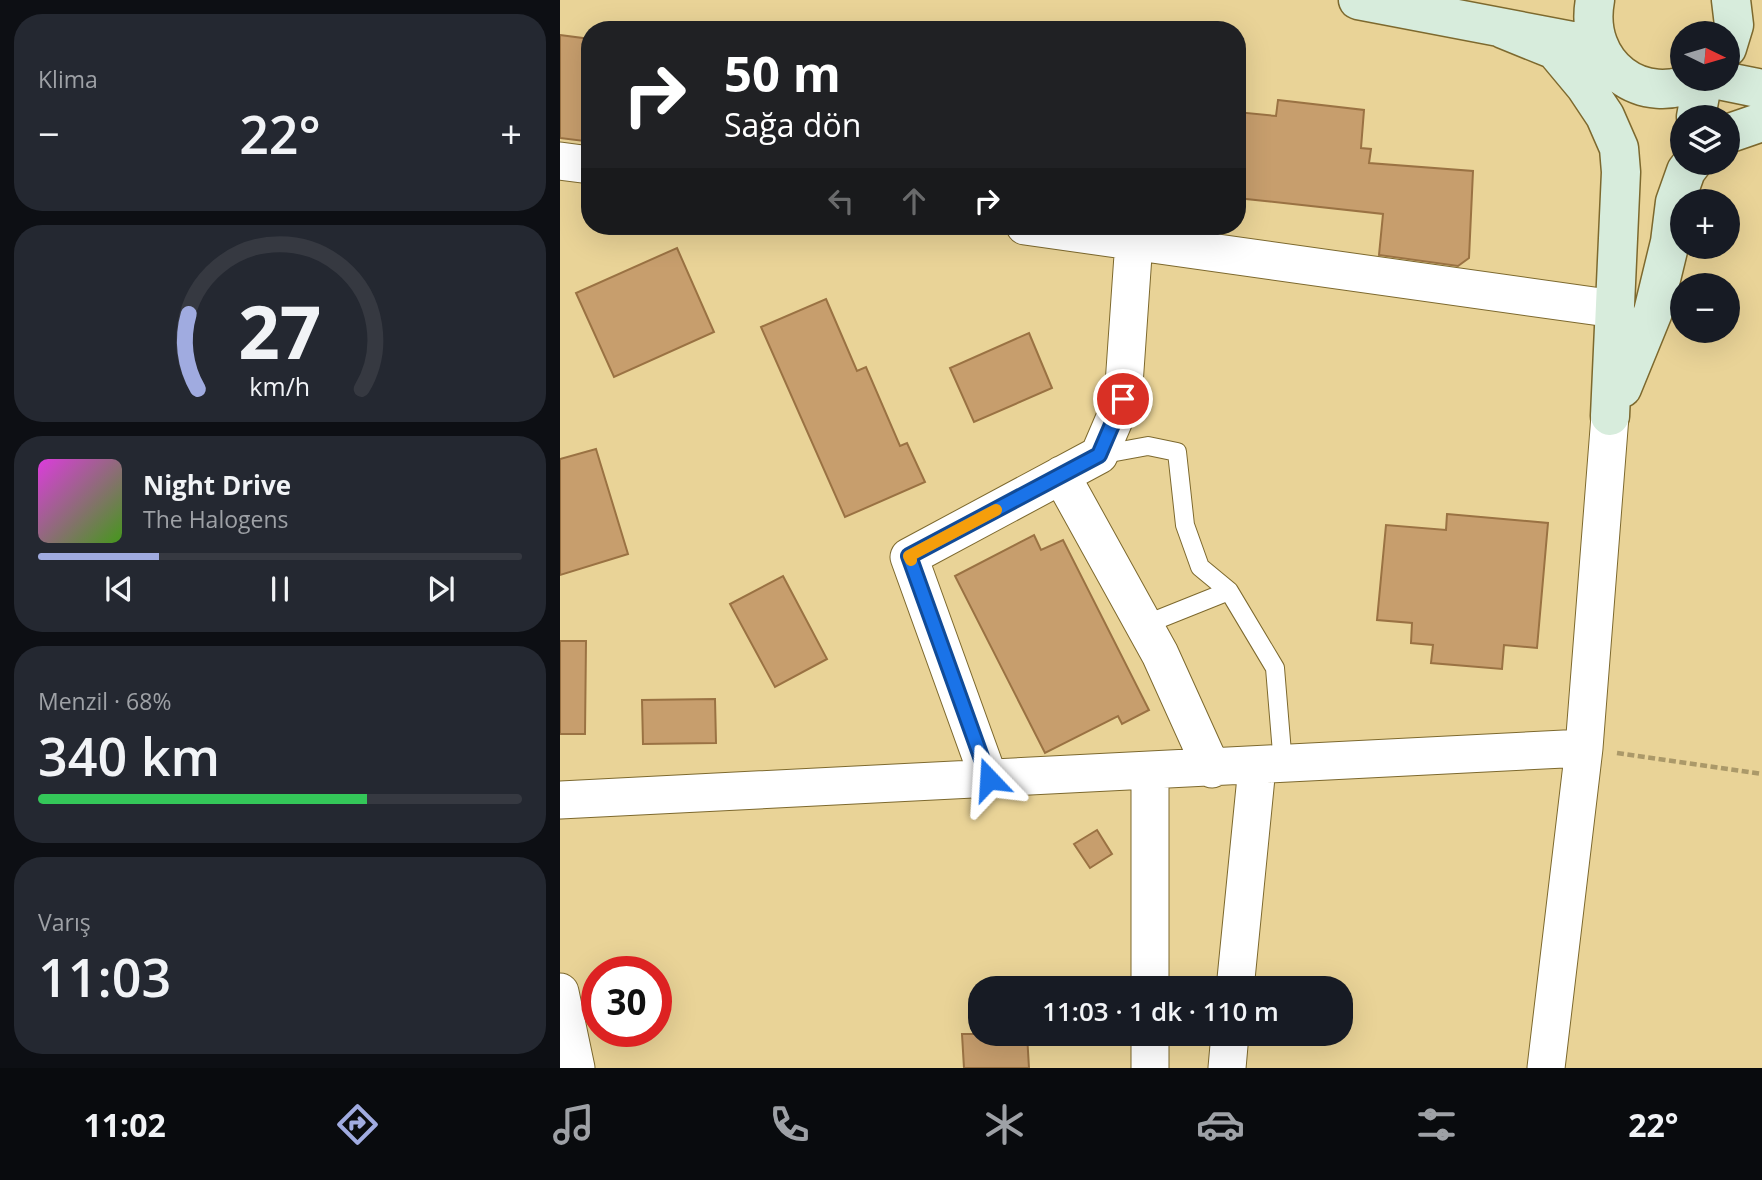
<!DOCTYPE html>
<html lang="tr">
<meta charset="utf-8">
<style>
body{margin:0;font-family:"Open Sans",sans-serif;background:#242831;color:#f1f3f6;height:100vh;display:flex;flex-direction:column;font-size:26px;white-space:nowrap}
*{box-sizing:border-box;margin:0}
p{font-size:23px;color:#9ea1a6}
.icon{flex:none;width:38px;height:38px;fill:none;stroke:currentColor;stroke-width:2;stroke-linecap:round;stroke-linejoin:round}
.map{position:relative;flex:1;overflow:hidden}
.details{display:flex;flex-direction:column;gap:14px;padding:14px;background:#0d0f14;width:560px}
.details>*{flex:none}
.hud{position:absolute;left:21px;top:21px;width:665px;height:214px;border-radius:28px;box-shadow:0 7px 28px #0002;background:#202124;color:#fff;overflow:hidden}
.needle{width:46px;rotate:95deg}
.tools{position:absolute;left:1110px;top:21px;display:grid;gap:14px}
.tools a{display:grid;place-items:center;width:70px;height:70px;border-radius:50%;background:#171b24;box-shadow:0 7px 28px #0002;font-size:35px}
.speed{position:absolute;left:21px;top:956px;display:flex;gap:14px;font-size:35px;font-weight:700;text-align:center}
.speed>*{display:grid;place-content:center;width:91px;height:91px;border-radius:50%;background:#171b24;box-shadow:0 7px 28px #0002;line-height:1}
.speed .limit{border:10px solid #d22;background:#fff;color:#111}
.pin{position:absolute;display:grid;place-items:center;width:60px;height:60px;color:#fff;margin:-30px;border:4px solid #fff;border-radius:50%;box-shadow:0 2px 7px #0007}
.me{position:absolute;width:77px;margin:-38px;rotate:340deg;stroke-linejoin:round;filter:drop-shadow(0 0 5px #0008)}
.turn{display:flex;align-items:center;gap:24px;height:147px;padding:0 28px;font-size:32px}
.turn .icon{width:91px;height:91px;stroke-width:2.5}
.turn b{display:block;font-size:49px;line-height:60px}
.lanes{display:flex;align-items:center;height:66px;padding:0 28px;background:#0003;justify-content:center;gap:35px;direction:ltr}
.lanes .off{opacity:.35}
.big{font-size:52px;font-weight:600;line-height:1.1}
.details .tile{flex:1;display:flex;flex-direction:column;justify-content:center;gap:10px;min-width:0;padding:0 24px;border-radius:28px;background:#242831}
.details .dial{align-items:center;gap:0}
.dial svg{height:182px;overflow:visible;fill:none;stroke:#363941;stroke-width:7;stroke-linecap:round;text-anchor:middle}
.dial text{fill:#f1f3f6;stroke:none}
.song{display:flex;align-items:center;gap:21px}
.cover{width:84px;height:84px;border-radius:10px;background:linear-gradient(135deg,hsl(300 70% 55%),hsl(100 70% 35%))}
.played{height:7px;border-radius:4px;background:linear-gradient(90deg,#a0abe0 25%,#363941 25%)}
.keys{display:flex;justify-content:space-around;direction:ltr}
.heat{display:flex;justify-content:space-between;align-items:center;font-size:38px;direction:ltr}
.charge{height:10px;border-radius:5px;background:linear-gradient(90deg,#34c759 68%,#363941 0)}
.trip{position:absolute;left:408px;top:976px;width:385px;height:70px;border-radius:28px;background:#171b24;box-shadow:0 7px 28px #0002;font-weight:600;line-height:70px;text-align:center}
.menu{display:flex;height:112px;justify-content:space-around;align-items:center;background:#090b0e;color:#9ea1a6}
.menu .icon{width:49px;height:49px}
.menu .on{color:#a0abe0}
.menu b{font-size:32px;color:#f1f3f6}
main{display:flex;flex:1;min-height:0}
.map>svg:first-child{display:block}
.building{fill:#c79e6d;stroke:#9a7243;stroke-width:2}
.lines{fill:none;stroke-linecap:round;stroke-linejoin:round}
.lane-casing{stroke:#7d692e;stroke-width:20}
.street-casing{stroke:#7d692e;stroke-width:39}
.secondary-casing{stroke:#7d692e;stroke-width:41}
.path{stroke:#ab9969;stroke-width:4.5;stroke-dasharray:7 3.5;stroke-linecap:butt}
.lane{stroke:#fff;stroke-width:18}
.street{stroke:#fff;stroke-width:37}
.secondary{stroke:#d7ecdc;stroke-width:38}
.route-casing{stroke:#114b97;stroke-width:18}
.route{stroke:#1a73e8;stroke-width:12}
.slow{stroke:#f59e0b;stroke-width:12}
</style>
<main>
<section class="details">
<div class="tile"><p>Klima</p>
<div class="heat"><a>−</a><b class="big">22°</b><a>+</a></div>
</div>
<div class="tile dial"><svg viewBox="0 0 100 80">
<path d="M14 69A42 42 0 1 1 86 69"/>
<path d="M14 69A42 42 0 0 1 10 36" stroke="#a0abe0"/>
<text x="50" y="56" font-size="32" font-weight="700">27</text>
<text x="50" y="72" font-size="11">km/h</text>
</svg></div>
<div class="tile">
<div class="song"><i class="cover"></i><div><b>Night Drive</b><p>The Halogens</p></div></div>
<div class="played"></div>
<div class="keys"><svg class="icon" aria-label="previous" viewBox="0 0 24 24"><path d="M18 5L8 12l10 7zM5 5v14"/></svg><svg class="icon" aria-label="pause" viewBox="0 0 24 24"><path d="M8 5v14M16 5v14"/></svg><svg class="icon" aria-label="next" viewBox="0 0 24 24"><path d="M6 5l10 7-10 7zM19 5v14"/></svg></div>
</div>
<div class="tile"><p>Menzil · 68%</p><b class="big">340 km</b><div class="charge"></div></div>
<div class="tile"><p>Varış</p><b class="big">11:03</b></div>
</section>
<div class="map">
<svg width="1202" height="1068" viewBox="0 0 1202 1068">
<rect width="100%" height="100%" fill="#e9d397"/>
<path class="building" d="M 0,35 L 30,39 L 30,130 L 26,130 L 24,141 L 0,138 Z
M 718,100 L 804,110 L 801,148 L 811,149 L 809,163 L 913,171 L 909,258 L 898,266 L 819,255 L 823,214 L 677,198 L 677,112 L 716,116 Z
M 117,248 L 154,332 L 54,377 L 16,293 Z
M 266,299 L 297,371 L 306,367 L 340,446 L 347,443 L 365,482 L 285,517 L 201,327 Z
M 469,333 L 492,388 L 414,422 L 390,368 Z
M 36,449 L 68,554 L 0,575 L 0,459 Z
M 887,514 L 988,523 L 977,648 L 944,645 L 942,669 L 871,663 L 873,645 L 851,643 L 852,623 L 817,620 L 826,525 L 886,530 Z
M 474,535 L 481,550 L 503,540 L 589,710 L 562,724 L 558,716 L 485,753 L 395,576 Z
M 223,576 L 267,659 L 215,687 L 170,604 Z
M 0,641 L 26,641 L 25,734 L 0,734 Z
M 155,699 L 156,743 L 83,744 L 82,700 Z
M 537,830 L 552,854 L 530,868 L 514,844 Z
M 402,1034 L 467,1034 L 469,1068 L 404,1068 Z"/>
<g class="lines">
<defs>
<path id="lane" d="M 539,455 L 588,446 L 617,452 L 625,525 L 640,567 L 669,591 L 715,668 L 723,765
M 584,625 L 669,591"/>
<path id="street" d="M 0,161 L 30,165
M 465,226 L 1055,309
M 501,475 L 600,654 L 652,769
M 429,779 L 349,557 L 539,455 L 563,399 L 574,241
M 0,800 L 1024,748
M 590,989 L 590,771
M 675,989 L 697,767
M 0,992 L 16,1068
M 590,1068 L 590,1034
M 667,1068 L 670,1034
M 986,1068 L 1024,748 L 1050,416"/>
<path id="secondary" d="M 798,0 L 1038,46
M 1035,0 C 1023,64 1082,110 1140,79
M 943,29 L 995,50 L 1025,86 L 1045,116 L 1059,148 L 1061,172 L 1050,416
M 1167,48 L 1174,25 L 1171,0
M 1153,79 L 1202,89
M 1136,117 L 1143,79
M 1167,134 L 1202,122
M 1062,388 L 1093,312 L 1110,242 L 1115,202 L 1126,171 L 1132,163"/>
</defs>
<use href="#lane" class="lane-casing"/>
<use href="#street" class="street-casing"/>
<use href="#secondary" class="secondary-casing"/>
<path class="path" d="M 1057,753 L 1202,774"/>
<use href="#lane" class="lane"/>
<use href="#street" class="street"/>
<use href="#secondary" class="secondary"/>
</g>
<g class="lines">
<defs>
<path id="route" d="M 429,779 L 349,556 L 539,455 L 563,399"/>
</defs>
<use href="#route" class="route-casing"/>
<use href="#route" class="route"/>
<path class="slow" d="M 351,560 L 349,556 L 436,510"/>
</g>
</svg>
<div class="tools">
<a><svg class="needle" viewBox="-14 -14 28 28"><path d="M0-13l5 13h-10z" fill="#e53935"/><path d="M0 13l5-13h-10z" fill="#9ea1a6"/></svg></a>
<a><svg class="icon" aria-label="layers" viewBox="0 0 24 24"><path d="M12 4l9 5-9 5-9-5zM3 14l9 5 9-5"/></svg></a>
<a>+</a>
<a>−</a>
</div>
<div class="speed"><div class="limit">30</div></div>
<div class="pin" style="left:563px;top:399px;background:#d93025"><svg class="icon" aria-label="arrive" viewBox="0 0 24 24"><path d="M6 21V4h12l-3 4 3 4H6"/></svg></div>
<svg class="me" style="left:429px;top:779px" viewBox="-20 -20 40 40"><path d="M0-17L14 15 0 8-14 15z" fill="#1a73e8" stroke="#fff" stroke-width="4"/></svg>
<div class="trip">11:03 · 1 dk · 110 m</div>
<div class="hud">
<div class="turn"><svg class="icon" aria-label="right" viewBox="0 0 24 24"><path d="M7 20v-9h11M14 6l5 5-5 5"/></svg><div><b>50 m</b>Sağa dön</div></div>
<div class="lanes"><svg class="icon off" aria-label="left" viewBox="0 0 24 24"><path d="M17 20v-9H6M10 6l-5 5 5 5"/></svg><svg class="icon off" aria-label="ahead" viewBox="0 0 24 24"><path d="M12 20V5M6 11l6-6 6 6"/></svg><svg class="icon" aria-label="right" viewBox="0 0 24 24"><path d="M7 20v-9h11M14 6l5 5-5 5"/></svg></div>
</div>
</div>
</main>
<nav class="menu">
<b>11:02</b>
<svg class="icon on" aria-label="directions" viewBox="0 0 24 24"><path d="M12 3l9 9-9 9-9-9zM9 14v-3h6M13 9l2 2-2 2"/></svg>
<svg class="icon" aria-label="music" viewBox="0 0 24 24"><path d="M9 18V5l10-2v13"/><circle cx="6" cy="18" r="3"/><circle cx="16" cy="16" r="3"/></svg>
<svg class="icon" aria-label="phone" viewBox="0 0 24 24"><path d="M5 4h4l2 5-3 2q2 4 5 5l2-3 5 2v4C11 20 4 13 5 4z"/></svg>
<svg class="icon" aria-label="climate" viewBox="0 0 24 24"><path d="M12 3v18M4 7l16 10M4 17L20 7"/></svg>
<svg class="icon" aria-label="car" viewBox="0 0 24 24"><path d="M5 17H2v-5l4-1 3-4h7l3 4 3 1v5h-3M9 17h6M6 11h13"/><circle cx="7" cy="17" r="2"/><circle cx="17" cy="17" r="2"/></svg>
<svg class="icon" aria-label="filters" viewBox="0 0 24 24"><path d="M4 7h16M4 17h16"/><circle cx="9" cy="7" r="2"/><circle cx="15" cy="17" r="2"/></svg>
<b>22°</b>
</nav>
